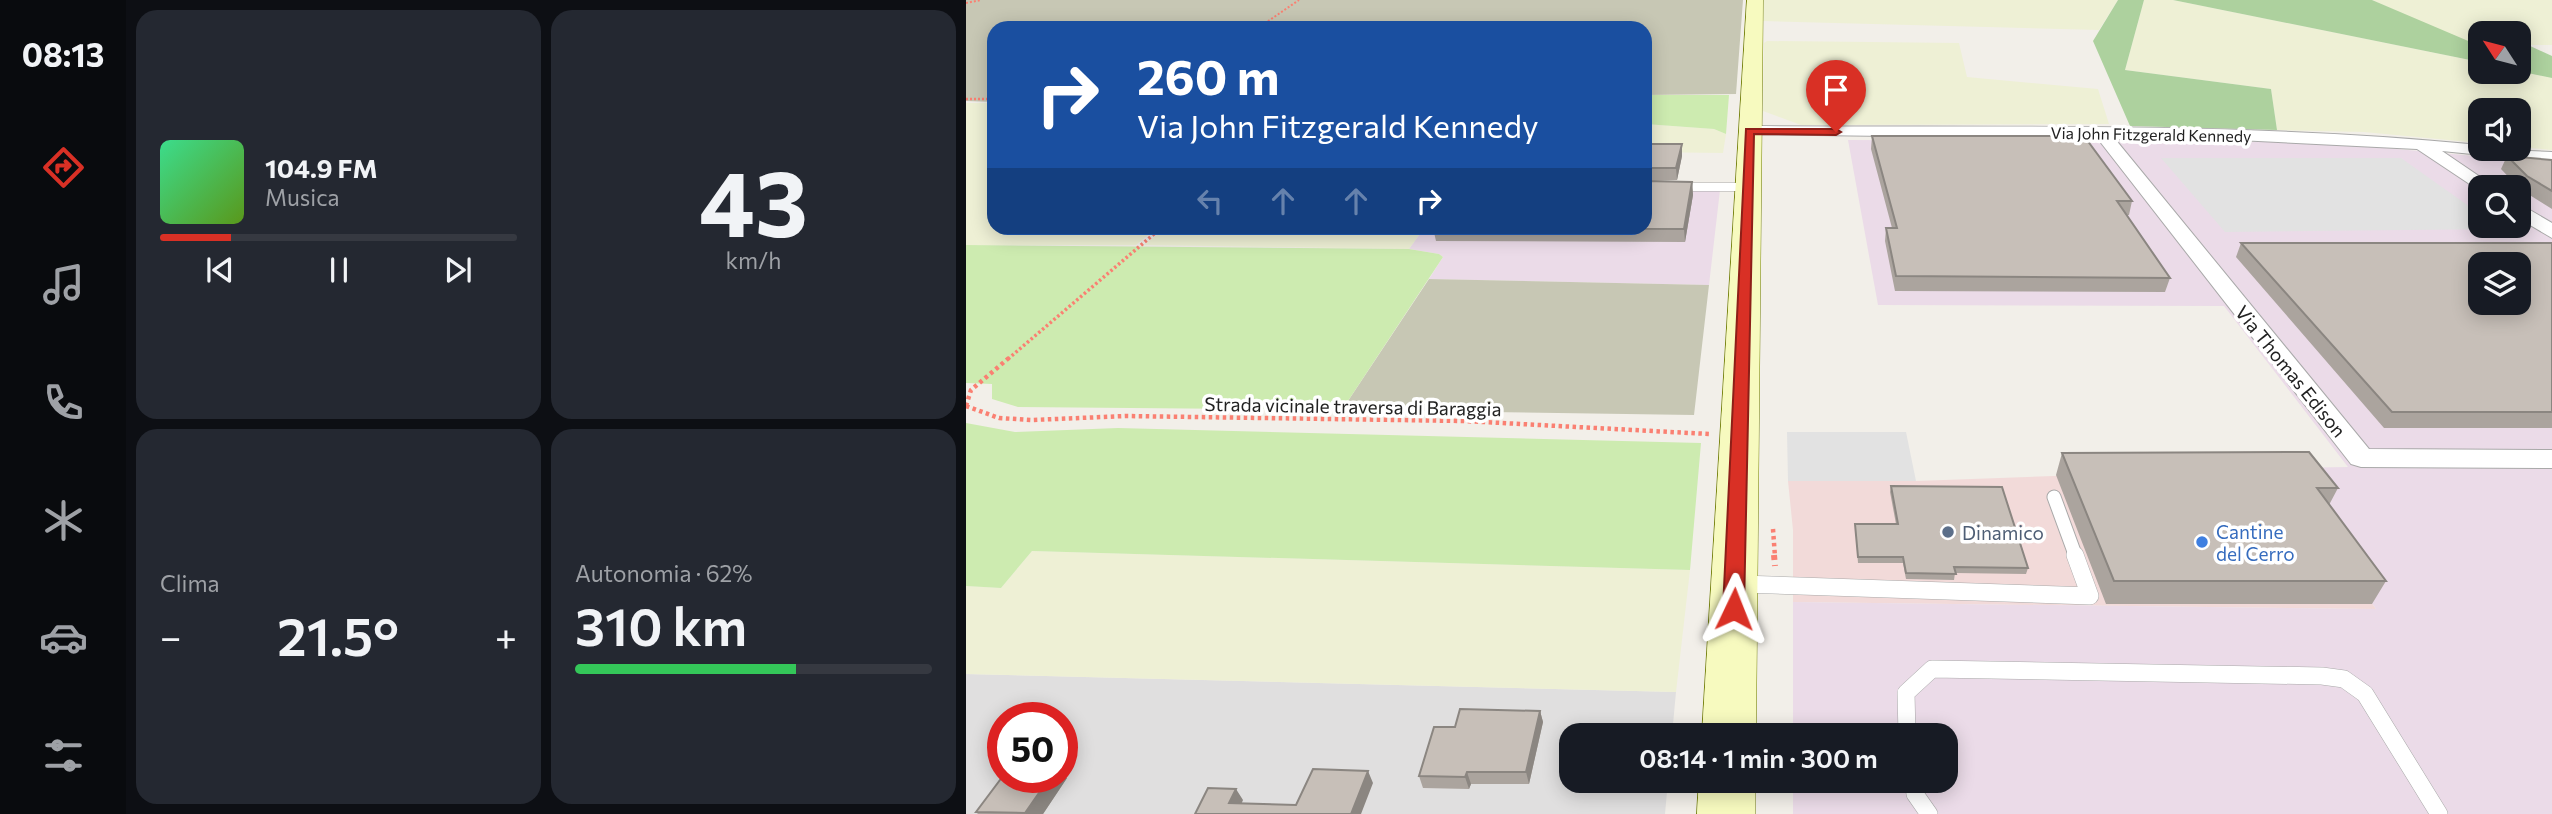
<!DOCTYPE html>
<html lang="it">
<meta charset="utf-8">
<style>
body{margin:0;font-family:Commissioner,sans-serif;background:#242831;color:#f1f3f6;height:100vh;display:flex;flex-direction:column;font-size:26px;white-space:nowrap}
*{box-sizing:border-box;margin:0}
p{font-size:23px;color:#9ea1a6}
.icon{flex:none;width:38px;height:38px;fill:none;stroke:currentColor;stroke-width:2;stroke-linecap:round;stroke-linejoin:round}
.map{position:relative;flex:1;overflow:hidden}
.panel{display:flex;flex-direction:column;gap:10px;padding:10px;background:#0d0f14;width:840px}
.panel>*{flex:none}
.hud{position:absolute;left:21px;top:21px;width:665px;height:214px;border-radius:21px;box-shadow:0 4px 18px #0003;background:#1a4fa0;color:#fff;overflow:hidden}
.needle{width:46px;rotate:306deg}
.tools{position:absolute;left:1502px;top:21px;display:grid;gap:14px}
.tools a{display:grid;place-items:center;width:63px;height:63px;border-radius:14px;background:#171b24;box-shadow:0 4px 18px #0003;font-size:35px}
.speed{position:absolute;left:21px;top:702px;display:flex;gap:14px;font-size:35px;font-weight:700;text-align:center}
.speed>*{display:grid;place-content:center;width:91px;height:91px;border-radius:50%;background:#171b24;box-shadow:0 4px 18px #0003;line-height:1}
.speed .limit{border:10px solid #d22;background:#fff;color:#111}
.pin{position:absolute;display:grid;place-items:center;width:60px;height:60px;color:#fff;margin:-72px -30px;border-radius:50% 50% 50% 0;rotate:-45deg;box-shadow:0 0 7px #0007}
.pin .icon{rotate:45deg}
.me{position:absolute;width:77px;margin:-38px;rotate:2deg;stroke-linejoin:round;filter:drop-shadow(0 0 5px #0008)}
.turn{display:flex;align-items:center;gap:24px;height:147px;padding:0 35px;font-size:32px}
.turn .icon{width:91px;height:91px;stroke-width:2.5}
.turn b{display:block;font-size:49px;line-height:60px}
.lanes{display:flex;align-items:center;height:66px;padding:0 35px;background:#0003;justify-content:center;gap:35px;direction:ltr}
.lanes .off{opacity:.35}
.big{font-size:52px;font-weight:600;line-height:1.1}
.panel .widget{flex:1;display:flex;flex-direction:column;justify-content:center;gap:10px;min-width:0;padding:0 24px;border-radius:21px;background:#242831}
.panel .dial{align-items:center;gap:0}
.dial b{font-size:91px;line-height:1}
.song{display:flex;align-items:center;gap:21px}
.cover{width:84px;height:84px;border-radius:10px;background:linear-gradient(135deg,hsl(150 70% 55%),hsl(90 70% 35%))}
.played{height:7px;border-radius:4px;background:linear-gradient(90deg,#d93025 20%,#363941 20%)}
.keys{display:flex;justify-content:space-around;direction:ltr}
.heat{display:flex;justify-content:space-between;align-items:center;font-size:38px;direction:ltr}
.charge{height:10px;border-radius:5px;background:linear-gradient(90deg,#34c759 62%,#363941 0)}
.panel .tiles{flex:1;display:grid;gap:10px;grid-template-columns:repeat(2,1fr)}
.trip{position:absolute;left:593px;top:723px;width:399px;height:70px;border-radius:21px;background:#171b24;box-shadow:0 4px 18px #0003;font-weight:600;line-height:70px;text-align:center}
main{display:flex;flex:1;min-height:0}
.tab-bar{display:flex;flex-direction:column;width:126px;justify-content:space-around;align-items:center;background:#090b0e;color:#9ea1a6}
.tab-bar .icon{width:49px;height:49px}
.tab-bar .current{color:#d93025}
.tab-bar b{font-size:32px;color:#f1f3f6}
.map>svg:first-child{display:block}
.residential{fill:#e0dfdf;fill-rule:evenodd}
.commercial{fill:#f2dad9}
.industrial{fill:#ebdbe8;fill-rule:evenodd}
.construction{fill:#c7c7b4}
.farmland{fill:#eef0d5}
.grass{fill:#cdebb0}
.forest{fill:#add19e}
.parking{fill:#e2e2e2}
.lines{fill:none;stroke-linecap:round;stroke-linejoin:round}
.service-far2-casing{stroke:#a9a9a9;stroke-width:9}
.service-far1-casing{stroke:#a9a9a9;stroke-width:15}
.service-casing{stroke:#a9a9a9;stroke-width:18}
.minor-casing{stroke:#a9a9a9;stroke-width:2}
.secondary-casing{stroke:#707d05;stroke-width:1}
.path-far4{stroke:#fa8072;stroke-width:2;stroke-dasharray:2 2;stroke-linecap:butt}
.path-far3{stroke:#fa8072;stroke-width:2.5;stroke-dasharray:2 2;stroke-linecap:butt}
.path-far2{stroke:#fa8072;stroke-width:3.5;stroke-dasharray:2.5 2.5;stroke-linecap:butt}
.path-far1{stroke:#fa8072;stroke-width:4.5;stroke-dasharray:3.5 3.5;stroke-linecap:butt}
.path{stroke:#fa8072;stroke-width:6;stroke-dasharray:5 5;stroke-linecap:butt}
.service-far2{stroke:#fff;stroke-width:8}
.service-far1{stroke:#fff;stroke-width:13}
.service{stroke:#fff;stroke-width:17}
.minor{fill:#fff;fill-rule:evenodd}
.secondary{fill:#f7fabf;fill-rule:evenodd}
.wall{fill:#aba49e}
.shaded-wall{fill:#8b8681}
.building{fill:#c7bfb8;stroke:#8b8681;stroke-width:2;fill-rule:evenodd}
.route{fill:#d93025;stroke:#8d1f18;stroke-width:2}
.service-dot{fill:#5c6f8a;stroke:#fff;stroke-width:2.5}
.shop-dot{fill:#3f7fe0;stroke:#fff;stroke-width:2.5}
.labels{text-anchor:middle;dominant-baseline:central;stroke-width:7;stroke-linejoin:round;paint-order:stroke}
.far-street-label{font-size:16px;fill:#222;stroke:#fff}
.street-label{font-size:19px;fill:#222;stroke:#fff}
.shop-label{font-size:19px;fill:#366cbe;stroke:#fff;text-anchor:start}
.service-label{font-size:19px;fill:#4e5e75;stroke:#fff;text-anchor:start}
</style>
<main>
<nav class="tab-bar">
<b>08:13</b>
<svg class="icon current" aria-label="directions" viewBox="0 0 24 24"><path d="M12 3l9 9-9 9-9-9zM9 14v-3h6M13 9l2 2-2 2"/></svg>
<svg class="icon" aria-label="music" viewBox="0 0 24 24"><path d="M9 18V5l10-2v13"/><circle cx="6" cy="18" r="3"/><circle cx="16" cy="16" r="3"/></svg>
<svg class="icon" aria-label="phone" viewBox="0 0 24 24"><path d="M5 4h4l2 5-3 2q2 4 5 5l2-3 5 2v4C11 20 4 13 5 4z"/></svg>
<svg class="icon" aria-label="climate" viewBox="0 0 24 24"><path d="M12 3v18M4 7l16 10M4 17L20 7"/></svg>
<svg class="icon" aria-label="car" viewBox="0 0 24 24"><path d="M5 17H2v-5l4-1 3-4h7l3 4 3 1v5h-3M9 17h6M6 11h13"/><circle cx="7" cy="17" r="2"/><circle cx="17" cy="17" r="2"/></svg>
<svg class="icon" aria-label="filters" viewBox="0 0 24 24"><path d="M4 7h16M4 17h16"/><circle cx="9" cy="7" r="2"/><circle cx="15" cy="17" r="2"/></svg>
</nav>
<section class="panel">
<div class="tiles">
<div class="widget">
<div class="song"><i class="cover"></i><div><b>104.9 FM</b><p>Musica</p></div></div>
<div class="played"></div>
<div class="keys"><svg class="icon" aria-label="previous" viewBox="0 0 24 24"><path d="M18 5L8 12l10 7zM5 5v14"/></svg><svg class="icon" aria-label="pause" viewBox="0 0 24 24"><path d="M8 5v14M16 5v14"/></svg><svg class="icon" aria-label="next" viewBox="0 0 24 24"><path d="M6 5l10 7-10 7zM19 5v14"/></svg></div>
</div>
<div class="widget dial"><b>43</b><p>km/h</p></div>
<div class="widget"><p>Clima</p>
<div class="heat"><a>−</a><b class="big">21.5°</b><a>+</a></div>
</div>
<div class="widget"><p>Autonomia · 62%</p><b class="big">310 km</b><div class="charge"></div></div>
</div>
</section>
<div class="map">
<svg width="1586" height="814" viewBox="0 0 1586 814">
<rect width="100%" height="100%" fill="#f2efe9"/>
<path class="residential" d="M 0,674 L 710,692 L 706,735 L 606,735 L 606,780 L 702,781 L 699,814 L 0,814 ZM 37,718 L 96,718 L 96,777 L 37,777 Z"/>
<path class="commercial" d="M 1314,468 L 1410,609 L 827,602 L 827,530 L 822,481 L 950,481 Z"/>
<path class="industrial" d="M 882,140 L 1352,142 L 1586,163 L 1586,814 L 827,814 L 827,781 L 980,780 L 980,735 L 827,735 L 827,602 L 1410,609 L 1314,468 L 1382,467 L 1258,306 L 912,305 ZM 1514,187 L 1552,187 L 1552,226 L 1514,226 ZM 1514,264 L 1552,264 L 1552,303 L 1514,303 Z
M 679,189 L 754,190 L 743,285 L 463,279 L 477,257 L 473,254 L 443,249 L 458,228 L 679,228 Z"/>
<path class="construction" d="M 0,0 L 777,0 L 770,94 L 679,95 L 679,28 L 28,28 L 28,102 L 0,101 Z
M 463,279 L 743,285 L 728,415 L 376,410 Z"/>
<path class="farmland" d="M 797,0 L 1152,0 L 1133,30 L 796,21 Z
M 1178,0 L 1207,0 L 1514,62 L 1514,72 L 1552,71 L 1586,78 L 1586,150 L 1552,147 L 1552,110 L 1514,110 L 1514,143 L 1398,132 L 1311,130 L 1305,89 L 1159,70 Z
M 1406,0 L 1586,0 L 1586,45 L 1552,45 L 1552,33 L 1514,33 L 1514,46 L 1509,46 Z
M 801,41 L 993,43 L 1001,77 L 1132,89 L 1143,124 L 835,125 L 797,111 L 798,43 Z
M 0,103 L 28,103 L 28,228 L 190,228 L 170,245 L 0,245 Z
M 679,124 L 748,129 L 760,134 L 757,153 L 679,152 Z
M 200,228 L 458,228 L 443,249 L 178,245 Z
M 66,551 L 724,570 L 710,692 L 0,674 L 0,586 L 35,588 Z"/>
<path class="grass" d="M 679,95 L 763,95 L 760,134 L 748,129 L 679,124 Z
M 0,245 L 443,249 L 473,254 L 477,257 L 376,410 L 52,407 L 26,399 L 26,384 L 0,383 Z
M 0,423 L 49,432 L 152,428 L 735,443 L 724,570 L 66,551 L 35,588 L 0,586 Z"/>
<path class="forest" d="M 1152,0 L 1178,0 L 1159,70 L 1305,89 L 1311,130 L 1164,126 L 1127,41 Z
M 1207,0 L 1406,0 L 1514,46 L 1514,62 Z
M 1552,45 L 1562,45 L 1586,56 L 1586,78 L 1552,71 Z"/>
<path class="parking" d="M 1195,158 L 1435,158 L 1514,214 L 1514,226 L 1531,226 L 1536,229 L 1259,232 Z
M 821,432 L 940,432 L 950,481 L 822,481 Z"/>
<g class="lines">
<defs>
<path id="service-far2" d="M 679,187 L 782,187"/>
<path id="service-far1" d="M 1088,497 L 1110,557"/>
<path id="service" d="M 775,584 L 1124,596 L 1109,555
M 941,735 L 940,693 L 966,669 L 1356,676 L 1378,679 L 1399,694 L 1473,814
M 947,780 L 949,794 L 963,814"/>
<path id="minor" d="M 783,126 C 1026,128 1271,121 1514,145 L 1514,149 L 1586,152 L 1586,162 L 1476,151 L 1529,187 L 1514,187 L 1514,191 L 1451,149 L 1272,140 L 1149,139 L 1403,449 L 1586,450 L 1586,468 L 1395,467 L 1385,464 L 1132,139 L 777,134 L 775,131 L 777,128 Z
M 1552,203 L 1586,223 L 1586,238 L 1552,218 Z"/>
<path id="secondary" d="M 781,0 L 797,0 L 790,735 L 736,735 Z
M 733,780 L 789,780 L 789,814 L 731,814 Z"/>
</defs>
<use href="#service-far2" class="service-far2-casing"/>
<use href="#service-far1" class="service-far1-casing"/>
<use href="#service" class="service-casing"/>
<use href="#minor" class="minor-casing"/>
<use href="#secondary" class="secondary-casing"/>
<path class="path-far4" d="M 0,3 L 15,0
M 292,28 L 333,0"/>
<path class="path-far3" d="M 0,99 L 28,99"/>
<path class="path-far2" d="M 42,359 L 195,228"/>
<path class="path-far1" d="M 0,406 L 33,418 L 66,420 L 160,416 L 498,421 L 743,434
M 0,406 L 5,390 L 44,357
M 807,529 L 809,557"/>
<path class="path" d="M 808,555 L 809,566"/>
<use href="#service-far2" class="service-far2"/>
<use href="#service-far1" class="service-far1"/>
<use href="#service" class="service"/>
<use href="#minor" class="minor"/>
<use href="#secondary" class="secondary"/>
</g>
<path class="wall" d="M 906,136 L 1166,201 L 1163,215 L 1160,215 L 1204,278 L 1199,292 L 929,291 L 919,241 L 920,228 L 926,228 L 905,149 Z
M 679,144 L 716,156 L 711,180 L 679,181 Z
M 1541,156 L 1586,160 L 1586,209 L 1554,189 L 1535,169 Z
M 726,182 L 727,195 L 719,242 L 470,241 L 467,228 Z
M 1275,243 L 1586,243 L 1586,428 L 1418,428 L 1270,257 Z
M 1096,453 L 1372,488 L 1363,505 L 1420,581 L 1406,604 L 1140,604 L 1090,475 Z
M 925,486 L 1062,568 L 1060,574 L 989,573 L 988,580 L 940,579 L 937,563 L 892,563 L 889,524 L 930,524 L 924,492 Z
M 574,711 L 577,722 L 563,784 L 505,784 L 503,789 L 457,788 L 453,776 L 489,727 Z
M 101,778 L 77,814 L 12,814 L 10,812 Z"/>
<path class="shaded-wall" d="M 716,144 L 716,156 L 711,180 L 710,168 Z
M 726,182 L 727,195 L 719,242 L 718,229 Z
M 574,711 L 577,722 L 563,784 L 560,772 Z
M 402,771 L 407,783 L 395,814 L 385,814 Z
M 96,772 L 101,778 L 77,814 L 60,814 L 59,813 L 84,777 L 96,777 Z
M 501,772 L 505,784 L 503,789 L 499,777 Z
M 270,789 L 277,800 L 271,814 L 263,803 Z"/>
<path class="building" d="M 906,136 L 1118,136 L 1166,201 L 1151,201 L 1204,278 L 930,276 L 920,228 L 931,228 Z
M 679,144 L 716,144 L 710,168 L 679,168 Z
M 1541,156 L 1586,160 L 1586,191 L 1561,176 Z
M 679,181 L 726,182 L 718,229 L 487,228 L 679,228 Z
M 1275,243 L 1586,243 L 1586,412 L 1426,412 ZM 1514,264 L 1552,264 L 1552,303 L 1514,303 Z
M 1343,452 L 1372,488 L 1351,488 L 1420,581 L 1148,581 L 1096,453 Z
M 925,486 L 1036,487 L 1062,568 L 988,567 L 990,574 L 940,573 L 937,557 L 892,557 L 889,524 L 932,524 Z
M 494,709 L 574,711 L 560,772 L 501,772 L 499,777 L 453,776 L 468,727 L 489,727 Z
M 347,769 L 402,771 L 385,814 L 229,814 L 242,788 L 270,789 L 263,803 L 330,805 Z
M 37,776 L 37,777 L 84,777 L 59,813 L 10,812 Z"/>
<path class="route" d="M 780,129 L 870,129 L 875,132 L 870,135 L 788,134 L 778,609 L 775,615 L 768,617 L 760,615 L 757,609 Z"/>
<circle class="service-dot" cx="982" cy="532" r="7"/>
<circle class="shop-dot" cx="1236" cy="542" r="7"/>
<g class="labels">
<g class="far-street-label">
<text transform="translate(1185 134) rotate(1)">Via John Fitzgerald Kennedy</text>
</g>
<g class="street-label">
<text transform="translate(1325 371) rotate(51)">Via Thomas Edison</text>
<text transform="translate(387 406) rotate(1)">Strada vicinale traversa di Baraggia</text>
</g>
<g class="shop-label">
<text x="1250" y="531">Cantine<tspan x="1250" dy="22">del Cerro</tspan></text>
</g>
<g class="service-label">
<text x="996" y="532">Dinamico</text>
</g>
</g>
</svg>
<div class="tools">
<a><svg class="needle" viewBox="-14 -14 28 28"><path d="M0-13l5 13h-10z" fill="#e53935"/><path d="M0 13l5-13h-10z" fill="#9ea1a6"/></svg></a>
<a><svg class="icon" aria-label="sound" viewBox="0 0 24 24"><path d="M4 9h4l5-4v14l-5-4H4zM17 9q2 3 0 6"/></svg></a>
<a><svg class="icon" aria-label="search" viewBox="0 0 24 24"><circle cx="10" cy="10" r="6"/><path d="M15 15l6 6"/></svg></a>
<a><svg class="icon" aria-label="layers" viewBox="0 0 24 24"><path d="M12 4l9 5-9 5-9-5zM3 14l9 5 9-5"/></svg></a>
</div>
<div class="speed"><div class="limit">50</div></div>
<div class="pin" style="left:870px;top:132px;background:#d93025"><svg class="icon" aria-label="arrive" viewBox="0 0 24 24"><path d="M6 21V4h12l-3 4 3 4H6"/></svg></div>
<svg class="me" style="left:768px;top:609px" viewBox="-20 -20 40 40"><path d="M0-17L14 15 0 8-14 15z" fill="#d93025" stroke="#fff" stroke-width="4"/></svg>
<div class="trip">08:14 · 1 min · 300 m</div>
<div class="hud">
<div class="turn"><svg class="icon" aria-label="right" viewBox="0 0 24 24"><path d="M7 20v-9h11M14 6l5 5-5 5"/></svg><div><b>260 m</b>Via John Fitzgerald Kennedy</div></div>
<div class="lanes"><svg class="icon off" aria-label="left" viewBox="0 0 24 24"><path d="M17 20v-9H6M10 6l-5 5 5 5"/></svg><svg class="icon off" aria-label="ahead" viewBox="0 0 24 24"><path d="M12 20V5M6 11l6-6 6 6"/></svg><svg class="icon off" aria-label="ahead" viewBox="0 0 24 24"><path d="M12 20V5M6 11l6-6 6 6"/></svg><svg class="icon" aria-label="right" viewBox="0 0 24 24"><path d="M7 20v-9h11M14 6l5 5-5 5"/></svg></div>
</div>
</div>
</main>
